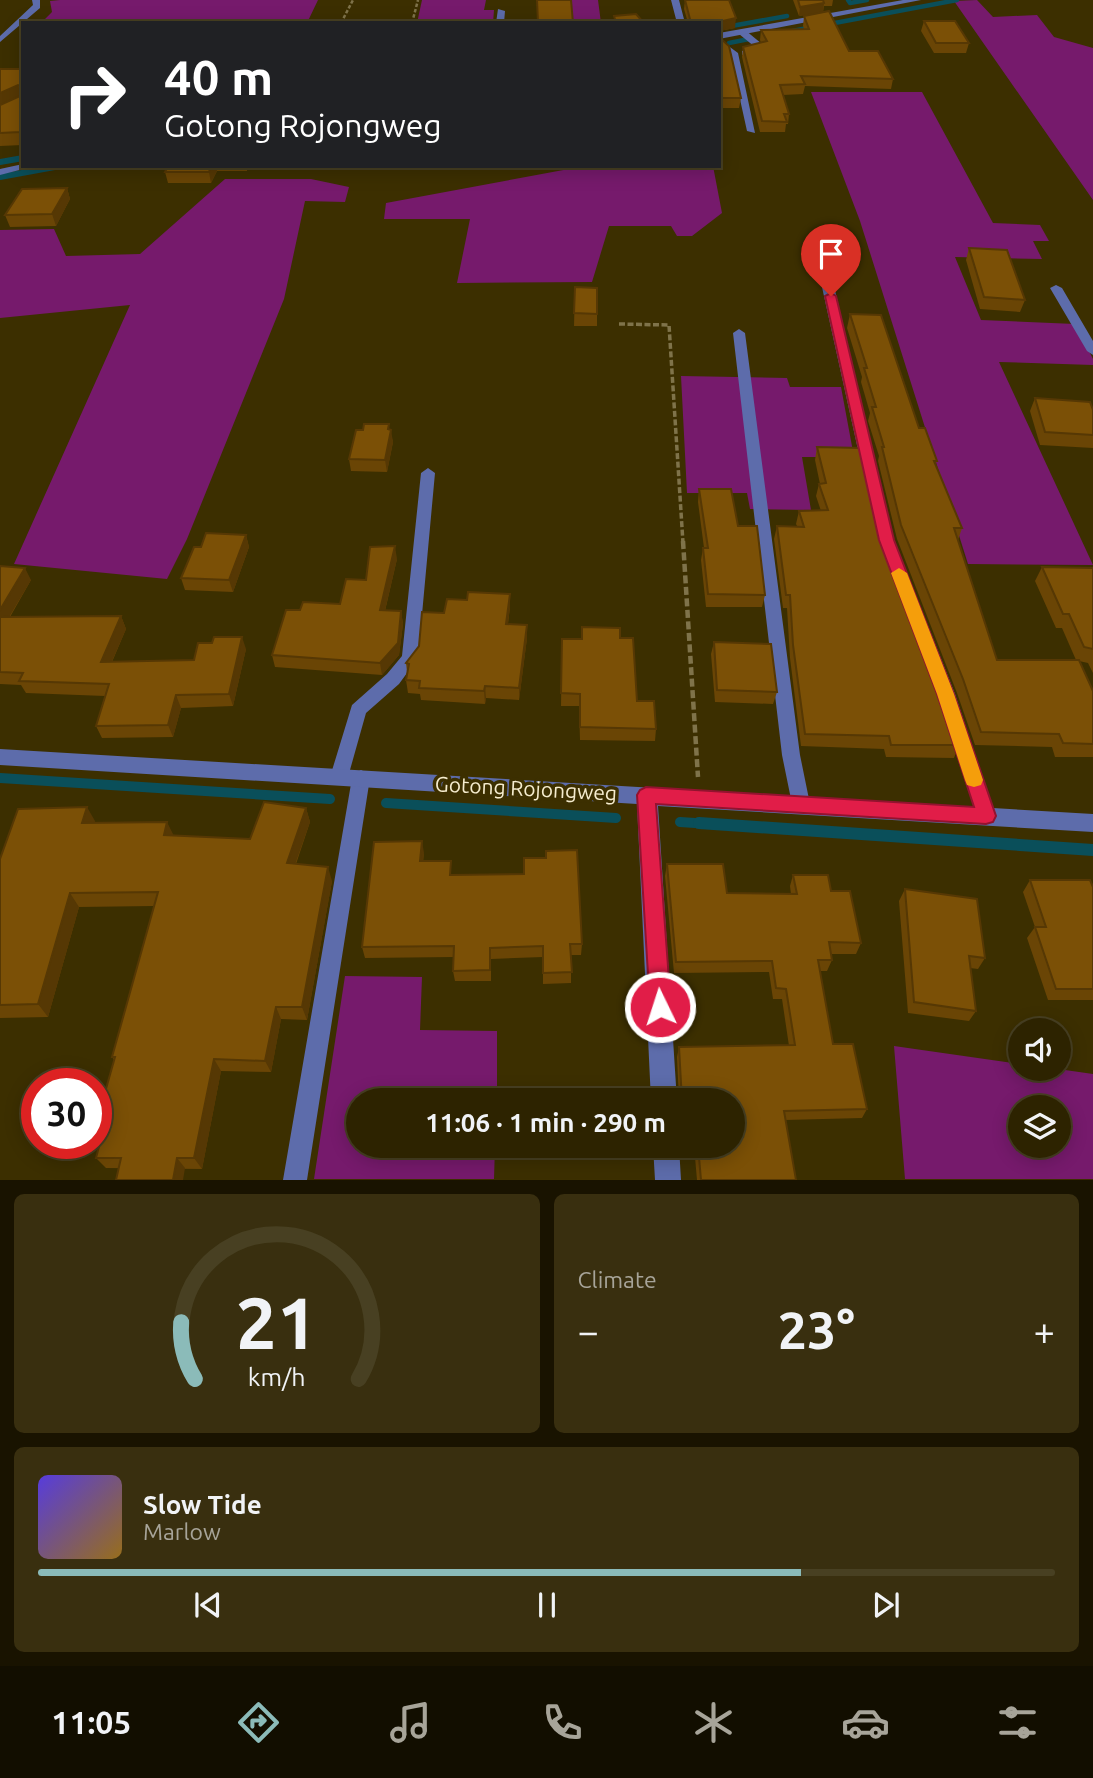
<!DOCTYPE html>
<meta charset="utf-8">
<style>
body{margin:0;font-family:Ubuntu,sans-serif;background:#392f0f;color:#f1f3f6;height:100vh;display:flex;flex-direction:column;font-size:26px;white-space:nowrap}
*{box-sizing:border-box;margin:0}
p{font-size:23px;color:#a7a499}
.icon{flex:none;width:38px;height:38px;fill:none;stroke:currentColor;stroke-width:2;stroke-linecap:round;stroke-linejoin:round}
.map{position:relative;height:1180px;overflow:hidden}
.panel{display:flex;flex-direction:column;gap:14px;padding:14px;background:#191300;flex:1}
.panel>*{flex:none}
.top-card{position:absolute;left:21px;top:21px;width:700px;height:147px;border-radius:0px;box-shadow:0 4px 18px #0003,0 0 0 2px #484022;background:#202124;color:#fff;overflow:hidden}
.controls{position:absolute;left:1008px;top:1018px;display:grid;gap:14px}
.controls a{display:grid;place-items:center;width:63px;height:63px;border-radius:50%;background:#2d2300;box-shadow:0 4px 18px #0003,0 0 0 2px #484022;font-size:35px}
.speed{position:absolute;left:21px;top:1068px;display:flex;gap:14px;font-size:35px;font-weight:700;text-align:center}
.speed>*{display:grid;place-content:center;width:91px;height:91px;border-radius:50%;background:#2d2300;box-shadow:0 4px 18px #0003,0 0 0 2px #484022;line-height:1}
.speed .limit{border:10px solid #d22;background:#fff;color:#111}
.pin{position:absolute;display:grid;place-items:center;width:60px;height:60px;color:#fff;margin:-72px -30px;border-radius:50% 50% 50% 0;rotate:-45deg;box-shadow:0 0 7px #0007}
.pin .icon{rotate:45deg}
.me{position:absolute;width:77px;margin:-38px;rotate:356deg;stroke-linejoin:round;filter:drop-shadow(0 0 5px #0008)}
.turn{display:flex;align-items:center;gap:24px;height:147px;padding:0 28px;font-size:32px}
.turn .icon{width:91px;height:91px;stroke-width:2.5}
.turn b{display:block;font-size:49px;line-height:60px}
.big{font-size:52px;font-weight:700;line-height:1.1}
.panel .tile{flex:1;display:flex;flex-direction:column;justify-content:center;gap:10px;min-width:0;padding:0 24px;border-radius:10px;background:#392f0f}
.panel .dial{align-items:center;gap:0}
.dial svg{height:182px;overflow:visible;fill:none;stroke:#484022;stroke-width:7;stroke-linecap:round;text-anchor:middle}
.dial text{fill:#f1f3f6;stroke:none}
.song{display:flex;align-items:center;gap:21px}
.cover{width:84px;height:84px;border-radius:10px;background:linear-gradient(135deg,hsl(250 70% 55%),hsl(40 70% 35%))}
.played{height:7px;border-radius:4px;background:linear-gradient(90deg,#8bbbb9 75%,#484022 75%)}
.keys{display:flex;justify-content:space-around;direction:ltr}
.heat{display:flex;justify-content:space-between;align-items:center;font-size:38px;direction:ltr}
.panel .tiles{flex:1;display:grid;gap:14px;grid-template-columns:1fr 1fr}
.tile:last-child{grid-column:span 2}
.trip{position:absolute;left:346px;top:1088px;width:399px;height:70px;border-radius:35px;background:#2d2300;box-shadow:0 4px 18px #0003,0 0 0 2px #484022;font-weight:700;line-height:70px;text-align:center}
.tabs{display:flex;height:112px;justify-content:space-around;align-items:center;background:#120e00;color:#a7a499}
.tabs .icon{width:49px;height:49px}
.tabs .selected{color:#8bbbb9}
.tabs b{font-size:32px;color:#f1f3f6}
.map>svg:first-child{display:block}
.green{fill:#761a6c;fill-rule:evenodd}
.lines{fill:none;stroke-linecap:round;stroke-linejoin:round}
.stream-far3{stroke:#0a4f5a;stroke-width:4.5}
.stream-far2{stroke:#0a4f5a;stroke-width:6}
.stream-far1{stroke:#0a4f5a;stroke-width:10}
.stream{stroke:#0a4f5a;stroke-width:12}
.path-far2{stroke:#7f734a;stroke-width:2.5;stroke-dasharray:3.5 2;stroke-linecap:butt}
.path-far1{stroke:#7f734a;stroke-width:3.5;stroke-dasharray:6 2.5;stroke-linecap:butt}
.path{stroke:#7f734a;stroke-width:4.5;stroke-dasharray:8 3.5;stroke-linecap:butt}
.service{fill:#5d6cab;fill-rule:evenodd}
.minor{fill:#5d6cab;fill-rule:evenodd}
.tertiary{fill:#5d6cab;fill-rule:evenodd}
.wall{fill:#6a4505}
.shaded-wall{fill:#563804}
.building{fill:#7b5006;stroke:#563804;stroke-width:2}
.route{fill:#e11d48;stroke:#92132f;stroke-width:2}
.slow{fill:#f59e0b}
.labels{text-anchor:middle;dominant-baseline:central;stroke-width:7;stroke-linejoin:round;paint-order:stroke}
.street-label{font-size:21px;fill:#f5ecce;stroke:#3c2f00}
</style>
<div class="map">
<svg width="1093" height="1180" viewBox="0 0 1093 1180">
<rect width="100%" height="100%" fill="#3c2f00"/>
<path class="green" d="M 60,0 L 318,0 L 307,23 L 41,23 L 52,12 L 50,1 Z
M 422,0 L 486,0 L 484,10 L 494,10 L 493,23 L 417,23 Z
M 539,0 L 598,0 L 601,23 L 538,23 Z
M 977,0 L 993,17 L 1037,15 L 1054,37 L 1093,48 L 1093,200 L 954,1 Z
M 811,92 L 922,92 L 993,223 L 1040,225 L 1049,241 L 1033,241 L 1042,259 L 955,257 L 981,320 L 1075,324 L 1093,359 L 1093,365 L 999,362 L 1093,565 L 968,564 L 860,221 Z
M 585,166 L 713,166 L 722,213 L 692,236 L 677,236 L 671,226 L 609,226 L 592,282 L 457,283 L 470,219 L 384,219 L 386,203 Z
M 225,179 L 311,179 L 349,187 L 345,202 L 305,201 L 284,299 L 187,539 L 167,579 L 14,564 L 130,305 L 0,318 L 0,230 L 54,229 L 66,256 L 140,254 Z
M 681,376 L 787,378 L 790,387 L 841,387 L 854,457 L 802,457 L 811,510 L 750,509 L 747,493 L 687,493 Z
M 345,976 L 422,977 L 420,1030 L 497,1031 L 497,1101 L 359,1101 L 359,1146 L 495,1146 L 494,1179 L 314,1179 Z
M 894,1046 L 1020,1064 L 1020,1069 L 1058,1069 L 1093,1074 L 1093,1179 L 905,1179 ZM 1020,1108 L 1059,1108 L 1059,1146 L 1020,1146 Z"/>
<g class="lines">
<path class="stream-far3" d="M 848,0 L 850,3 L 867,0
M 726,27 L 787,16
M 792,31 L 957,0
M 729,43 L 749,39"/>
<path class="stream-far2" d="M 0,162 L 23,158
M 0,177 L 60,166"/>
<path class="stream-far1" d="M 0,778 L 330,799
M 386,803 L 616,818
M 680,822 L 725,825"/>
<path class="stream" d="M 699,823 L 1093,850"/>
<path class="path-far2" d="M 341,23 L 353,0
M 412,23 L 418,0"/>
<path class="path-far1" d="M 619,324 L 669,325 L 683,543"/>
<path class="path" d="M 683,541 L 698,777"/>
<path class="service" d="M 32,0 L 40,0 L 40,8 L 0,42 L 0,36 L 33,5 Z
M 671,0 L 679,0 L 685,23 L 677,23 Z
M 498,9 L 505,11 L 504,23 L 496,23 Z
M 739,30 L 745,30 L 762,44 L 762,52 L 742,55 L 742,51 L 755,47 L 739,34 Z
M 719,39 L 738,53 L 755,133 L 747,131 L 730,54 L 719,45 Z
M 824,266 L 830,269 L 894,540 L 955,694 L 995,816 L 993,822 L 986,824 L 979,822 L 977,816 L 937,694 L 878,540 L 818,269 Z
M 1056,285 L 1062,288 L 1093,341 L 1093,355 L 1087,351 L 1050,288 Z
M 739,329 L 745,333 L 800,755 L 810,804 L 808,810 L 801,812 L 794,810 L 792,804 L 782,755 L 733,333 Z
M 428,468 L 435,473 L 418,658 L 399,684 L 366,713 L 348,777 L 345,782 L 339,785 L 333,782 L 330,777 L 352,705 L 387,674 L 402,656 L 421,473 Z
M 361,770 L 367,773 L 370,778 L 307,1180 L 283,1180 L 352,778 L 355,773 Z"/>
<path class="minor" d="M 0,749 L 1093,814 L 1093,832 L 658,806 L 677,1101 L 651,1101 L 637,804 L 0,765 Z
M 653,1146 L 679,1146 L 681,1180 L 655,1180 Z"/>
<path class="tertiary" d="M 903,0 L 921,0 L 719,39 L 719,33 Z
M 23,164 L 35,166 L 0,175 L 0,169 Z"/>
</g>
<path class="wall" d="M 685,0 L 735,28 L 719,31 L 719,23 L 688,23 L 684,9 Z
M 793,0 L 833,0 L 832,6 L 824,6 L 823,12 L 799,16 Z
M 804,16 L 849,51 L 893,79 L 891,89 L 805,86 L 803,94 L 783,95 L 789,114 L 788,124 L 786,124 L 785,132 L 760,132 L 742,57 L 743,47 L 761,43 L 760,40 L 761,30 L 804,29 L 803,26 Z
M 924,21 L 969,43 L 966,53 L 934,53 L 921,31 Z
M 719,37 L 741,98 L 739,108 L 719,108 Z
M 23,69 L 23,145 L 0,146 L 0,70 Z
M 168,166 L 247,166 L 247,171 L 217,171 L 211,183 L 168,183 L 165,172 Z
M 67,188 L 70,199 L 56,226 L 10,227 L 5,215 Z
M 969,248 L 1025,300 L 1020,312 L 980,309 L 966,260 Z
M 575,287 L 597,314 L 597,326 L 574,326 Z
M 850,314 L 919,428 L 937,461 L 935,465 L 962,528 L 958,540 L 997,660 L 1076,660 L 1062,628 L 1056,628 L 1035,581 L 1042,567 L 1093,568 L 1093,673 L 1088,663 L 1079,661 L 1093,691 L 1093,757 L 1055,757 L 1052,747 L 975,745 L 957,693 L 897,539 L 878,461 L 879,456 L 868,421 L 870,413 L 861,382 L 862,377 L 847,328 Z
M 1035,398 L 1093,410 L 1093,448 L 1040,445 L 1030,411 Z
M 390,430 L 393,442 L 387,472 L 351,471 L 349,459 Z
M 817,447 L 879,528 L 959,745 L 954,758 L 886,757 L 884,749 L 801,746 L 790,658 L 787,608 L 783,608 L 774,539 L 777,526 L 797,526 L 796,524 L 799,511 L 821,511 L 816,496 L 819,484 L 820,484 L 815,460 Z
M 699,489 L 738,526 L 765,595 L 762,607 L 706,607 L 701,560 L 703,548 L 704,548 L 698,502 Z
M 246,535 L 249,547 L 233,592 L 185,590 L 181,578 L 201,547 Z
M 397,559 L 385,611 L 401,611 L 403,624 L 399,655 L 382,675 L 275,667 L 272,655 L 300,610 L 340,604 L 366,580 Z
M 0,566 L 31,580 L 10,617 L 121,616 L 126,629 L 112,662 L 194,660 L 246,649 L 233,706 L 181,708 L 173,737 L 102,738 L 96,726 L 105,696 L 26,693 L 21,685 L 0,684 Z
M 510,594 L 510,607 L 508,624 L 527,638 L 519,700 L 486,698 L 485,704 L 421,700 L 420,694 L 408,693 L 406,680 L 407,672 L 406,663 L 444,613 L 467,600 Z
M 582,627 L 620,638 L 637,701 L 656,729 L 655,741 L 580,740 L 579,706 L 561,706 L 562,639 L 581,639 Z
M 714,642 L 777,692 L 773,704 L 715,702 L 711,654 Z
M 306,808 L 310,822 L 296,864 L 332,881 L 307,1020 L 281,1019 L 271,1072 L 221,1071 L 202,1169 L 106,1168 L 96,1158 L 101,1139 L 96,1133 L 96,1124 L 114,1060 L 112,1057 L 154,906 L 79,907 L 48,1017 L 0,1018 L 0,859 L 95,821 L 94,823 L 174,836 L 250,839 Z
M 424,853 L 423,861 L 452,875 L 582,944 L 581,955 L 571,955 L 571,983 L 543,984 L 543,957 L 491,959 L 491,981 L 455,981 L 453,971 L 454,957 L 365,958 L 362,947 Z
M 667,864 L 727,893 L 791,894 L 790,886 L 793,875 L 831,891 L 861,943 L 856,954 L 831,954 L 832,960 L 827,971 L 820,971 L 833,1044 L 867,1109 L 862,1118 L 785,1120 L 796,1180 L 697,1180 L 694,1146 L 733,1146 L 733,1101 L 679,1101 L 677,1057 L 679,1047 L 789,1046 L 782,999 L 773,999 L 769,972 L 674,973 L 665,876 Z
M 1030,880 L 1093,887 L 1093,1000 L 1048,1000 L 1027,938 L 1035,927 L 1023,892 Z
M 905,889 L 985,958 L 978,969 L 970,968 L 976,1011 L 969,1021 L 908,1013 L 899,901 Z"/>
<path class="shaded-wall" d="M 824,3 L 823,12 L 799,16 L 800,7 Z
M 736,18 L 735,28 L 719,31 L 719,23 L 718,22 Z
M 18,85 L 22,97 L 0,107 L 0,93 Z
M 211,166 L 216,166 L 217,171 L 211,183 L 209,172 Z
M 67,188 L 70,199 L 56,226 L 52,214 Z
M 389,424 L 390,435 L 391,430 L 393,442 L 387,472 L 385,460 Z
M 246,535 L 249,547 L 233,592 L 229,580 Z
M 395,546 L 397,559 L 382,623 L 380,610 Z
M 25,568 L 31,580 L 2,629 L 0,625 L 0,610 Z
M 510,594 L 510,607 L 506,637 L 506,624 Z
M 401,611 L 403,624 L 399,655 L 382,675 L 380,663 Z
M 121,616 L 126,629 L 106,675 L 101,662 Z
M 527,625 L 527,638 L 519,700 L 519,688 Z
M 242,637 L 246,649 L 233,706 L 229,694 Z
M 485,686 L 486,698 L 485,704 L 484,691 Z
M 176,695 L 181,708 L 173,737 L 168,725 Z
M 87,807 L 95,821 L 90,837 L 82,823 Z
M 306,808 L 310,822 L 291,876 L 287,863 Z
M 167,822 L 174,836 L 164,835 Z
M 422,841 L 424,853 L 422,873 L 420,861 Z
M 328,867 L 332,881 L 307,1020 L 302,1007 Z
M 70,893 L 79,907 L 48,1017 L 38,1004 Z
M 276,1007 L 281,1019 L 271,1072 L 265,1061 Z
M 214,1059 L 221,1071 L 202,1169 L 194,1158 Z
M 177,1158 L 185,1168 L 183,1180 L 173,1180 Z"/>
<path class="building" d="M 537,0 L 571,0 L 573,23 L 538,23 Z
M 685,0 L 729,0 L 736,18 L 718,22 L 718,23 L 691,23 Z
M 798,0 L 823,0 L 824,3 L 800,7 Z
M 829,11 L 849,51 L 878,51 L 893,79 L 801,76 L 805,84 L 780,85 L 789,114 L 784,114 L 787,122 L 762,121 L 743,47 L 767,41 L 761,30 L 809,29 L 804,16 Z
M 636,14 L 644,23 L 616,23 L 614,16 Z
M 924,21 L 955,21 L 969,43 L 936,43 Z
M 719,37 L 729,46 L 741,98 L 719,98 Z
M 0,69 L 23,69 L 23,129 L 20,132 L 0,133 L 0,105 L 20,96 L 22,87 L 18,85 L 0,93 Z
M 168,166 L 211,166 L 209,172 L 165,172 Z
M 67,188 L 52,214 L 5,215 L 22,189 Z
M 969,248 L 1007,250 L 1025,300 L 984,297 Z
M 575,287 L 597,288 L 597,314 L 574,313 Z
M 850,314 L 881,315 L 919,428 L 925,428 L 937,461 L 934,461 L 962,528 L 954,528 L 997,660 L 1079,660 L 1093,691 L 1093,744 L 1063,743 L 1059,734 L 981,732 L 963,679 L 901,525 L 882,447 L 884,447 L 872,407 L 876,407 L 864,368 L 867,368 Z
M 1035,398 L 1090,402 L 1093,410 L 1093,435 L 1045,432 Z
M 364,424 L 389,424 L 388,429 L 391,430 L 385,460 L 349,459 L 356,430 L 363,430 Z
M 817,447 L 861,448 L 879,528 L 940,682 L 959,745 L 891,745 L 889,736 L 805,734 L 793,645 L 790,595 L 786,595 L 777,526 L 804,527 L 799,511 L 828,510 L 819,484 L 826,483 Z
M 699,489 L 731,489 L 738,526 L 757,526 L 765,595 L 708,594 L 703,548 L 708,548 Z
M 206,533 L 246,535 L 229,580 L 181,578 L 194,547 L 201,547 Z
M 395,546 L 380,610 L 401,611 L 398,643 L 380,663 L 272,655 L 286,610 L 300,610 L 303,602 L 340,604 L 346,579 L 366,580 L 370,547 Z
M 0,566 L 25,568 L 0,610 Z
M 1042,567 L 1093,568 L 1093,649 L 1084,647 L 1069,614 L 1063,614 Z
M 468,592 L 510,594 L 506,624 L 527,625 L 519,688 L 485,686 L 484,691 L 419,688 L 420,681 L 406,680 L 409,664 L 406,663 L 419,646 L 422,612 L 444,613 L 447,599 L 467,600 Z
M 121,616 L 101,662 L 194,660 L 198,643 L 212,643 L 214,637 L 242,637 L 229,694 L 176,695 L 168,725 L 96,726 L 109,684 L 19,681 L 23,673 L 0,672 L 0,617 Z
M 582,627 L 620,628 L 620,638 L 633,638 L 637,701 L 654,701 L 656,729 L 580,727 L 580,694 L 561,693 L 562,639 L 582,639 Z
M 714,642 L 771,644 L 777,692 L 717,690 Z
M 264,802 L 306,808 L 287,863 L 328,867 L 302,1007 L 276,1007 L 265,1061 L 214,1059 L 194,1158 L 177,1158 L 173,1180 L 116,1180 L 121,1158 L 96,1158 L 103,1131 L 96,1131 L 96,1124 L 115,1057 L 112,1057 L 158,892 L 70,893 L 38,1004 L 0,1005 L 0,859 L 18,809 L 87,807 L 82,823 L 167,822 L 164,835 L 250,839 Z
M 422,841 L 420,861 L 451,861 L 450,875 L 524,874 L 524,858 L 546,858 L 546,851 L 577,850 L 582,944 L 570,944 L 572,972 L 543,973 L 543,946 L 490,948 L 490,970 L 453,971 L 454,946 L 362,947 L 374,842 Z
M 667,864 L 723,864 L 727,893 L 797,894 L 793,875 L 828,875 L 831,891 L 850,891 L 861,943 L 829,942 L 832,960 L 818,960 L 833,1044 L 853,1044 L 867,1109 L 784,1111 L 796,1180 L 701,1180 L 698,1146 L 733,1146 L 733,1101 L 682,1101 L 679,1047 L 795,1045 L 786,989 L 776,988 L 772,961 L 676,962 Z
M 1030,880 L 1090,880 L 1093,887 L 1093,989 L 1056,989 L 1035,927 L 1046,927 Z
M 905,889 L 977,899 L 985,958 L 969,956 L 976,1011 L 914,1002 Z"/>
<path class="route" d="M 831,293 L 836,296 L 894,540 L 954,694 L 996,816 L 993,822 L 986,824 L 656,804 L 671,1007 L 668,1015 L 660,1018 L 653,1015 L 650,1007 L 637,795 L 640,790 L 646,787 L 974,807 L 937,694 L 879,540 L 825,296 Z"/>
<path class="slow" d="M 899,568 L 907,573 L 954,694 L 983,780 L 981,785 L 974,787 L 967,785 L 965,780 L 937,694 L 891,573 Z"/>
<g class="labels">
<g class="street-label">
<text transform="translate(526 788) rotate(3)">Gotong Rojongweg</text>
</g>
</g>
</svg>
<div class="controls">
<a><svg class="icon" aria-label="sound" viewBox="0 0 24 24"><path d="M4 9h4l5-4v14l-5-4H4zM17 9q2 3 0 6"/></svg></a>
<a><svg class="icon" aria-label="layers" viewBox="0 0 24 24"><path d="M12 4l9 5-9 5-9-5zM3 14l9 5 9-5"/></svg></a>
</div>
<div class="speed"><div class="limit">30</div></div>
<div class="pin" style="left:831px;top:296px;background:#d93025"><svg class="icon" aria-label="arrive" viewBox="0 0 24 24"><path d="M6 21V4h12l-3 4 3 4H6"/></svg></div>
<svg class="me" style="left:660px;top:1007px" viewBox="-20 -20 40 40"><circle r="17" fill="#e11d48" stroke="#fff" stroke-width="3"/><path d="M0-11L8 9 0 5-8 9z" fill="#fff"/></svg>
<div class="trip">11:06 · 1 min · 290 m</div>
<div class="top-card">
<div class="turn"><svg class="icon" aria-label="right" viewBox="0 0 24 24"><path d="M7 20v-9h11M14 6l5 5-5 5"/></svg><div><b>40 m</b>Gotong Rojongweg</div></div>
</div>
</div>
<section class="panel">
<div class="tiles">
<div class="tile dial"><svg viewBox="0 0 100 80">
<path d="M14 69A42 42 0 1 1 86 69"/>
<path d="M14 69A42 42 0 0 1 8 44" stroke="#8bbbb9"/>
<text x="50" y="56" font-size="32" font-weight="700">21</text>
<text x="50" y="72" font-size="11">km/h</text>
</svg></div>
<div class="tile"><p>Climate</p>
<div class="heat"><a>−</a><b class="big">23°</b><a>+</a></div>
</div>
<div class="tile">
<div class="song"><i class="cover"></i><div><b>Slow Tide</b><p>Marlow</p></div></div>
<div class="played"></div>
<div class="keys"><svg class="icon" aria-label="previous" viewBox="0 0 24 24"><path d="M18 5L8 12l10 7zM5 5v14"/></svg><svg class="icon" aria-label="pause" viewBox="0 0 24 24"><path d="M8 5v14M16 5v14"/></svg><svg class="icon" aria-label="next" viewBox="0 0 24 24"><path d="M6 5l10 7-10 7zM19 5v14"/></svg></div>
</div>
</div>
</section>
<nav class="tabs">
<b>11:05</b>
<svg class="icon selected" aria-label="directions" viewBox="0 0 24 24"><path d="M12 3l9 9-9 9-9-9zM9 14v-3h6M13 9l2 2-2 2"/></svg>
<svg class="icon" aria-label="music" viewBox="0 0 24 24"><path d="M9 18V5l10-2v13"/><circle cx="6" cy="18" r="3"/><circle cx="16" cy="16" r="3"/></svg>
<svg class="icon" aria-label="phone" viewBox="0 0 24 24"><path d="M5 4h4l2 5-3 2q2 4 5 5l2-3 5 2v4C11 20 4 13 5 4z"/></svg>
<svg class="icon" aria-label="climate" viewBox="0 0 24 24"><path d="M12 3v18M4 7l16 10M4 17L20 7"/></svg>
<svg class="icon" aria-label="car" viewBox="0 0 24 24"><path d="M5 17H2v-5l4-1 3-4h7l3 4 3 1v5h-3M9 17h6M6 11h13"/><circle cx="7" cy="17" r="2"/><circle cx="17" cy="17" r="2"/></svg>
<svg class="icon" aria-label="filters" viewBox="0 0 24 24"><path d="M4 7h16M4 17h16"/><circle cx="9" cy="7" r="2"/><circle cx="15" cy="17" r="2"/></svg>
</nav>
